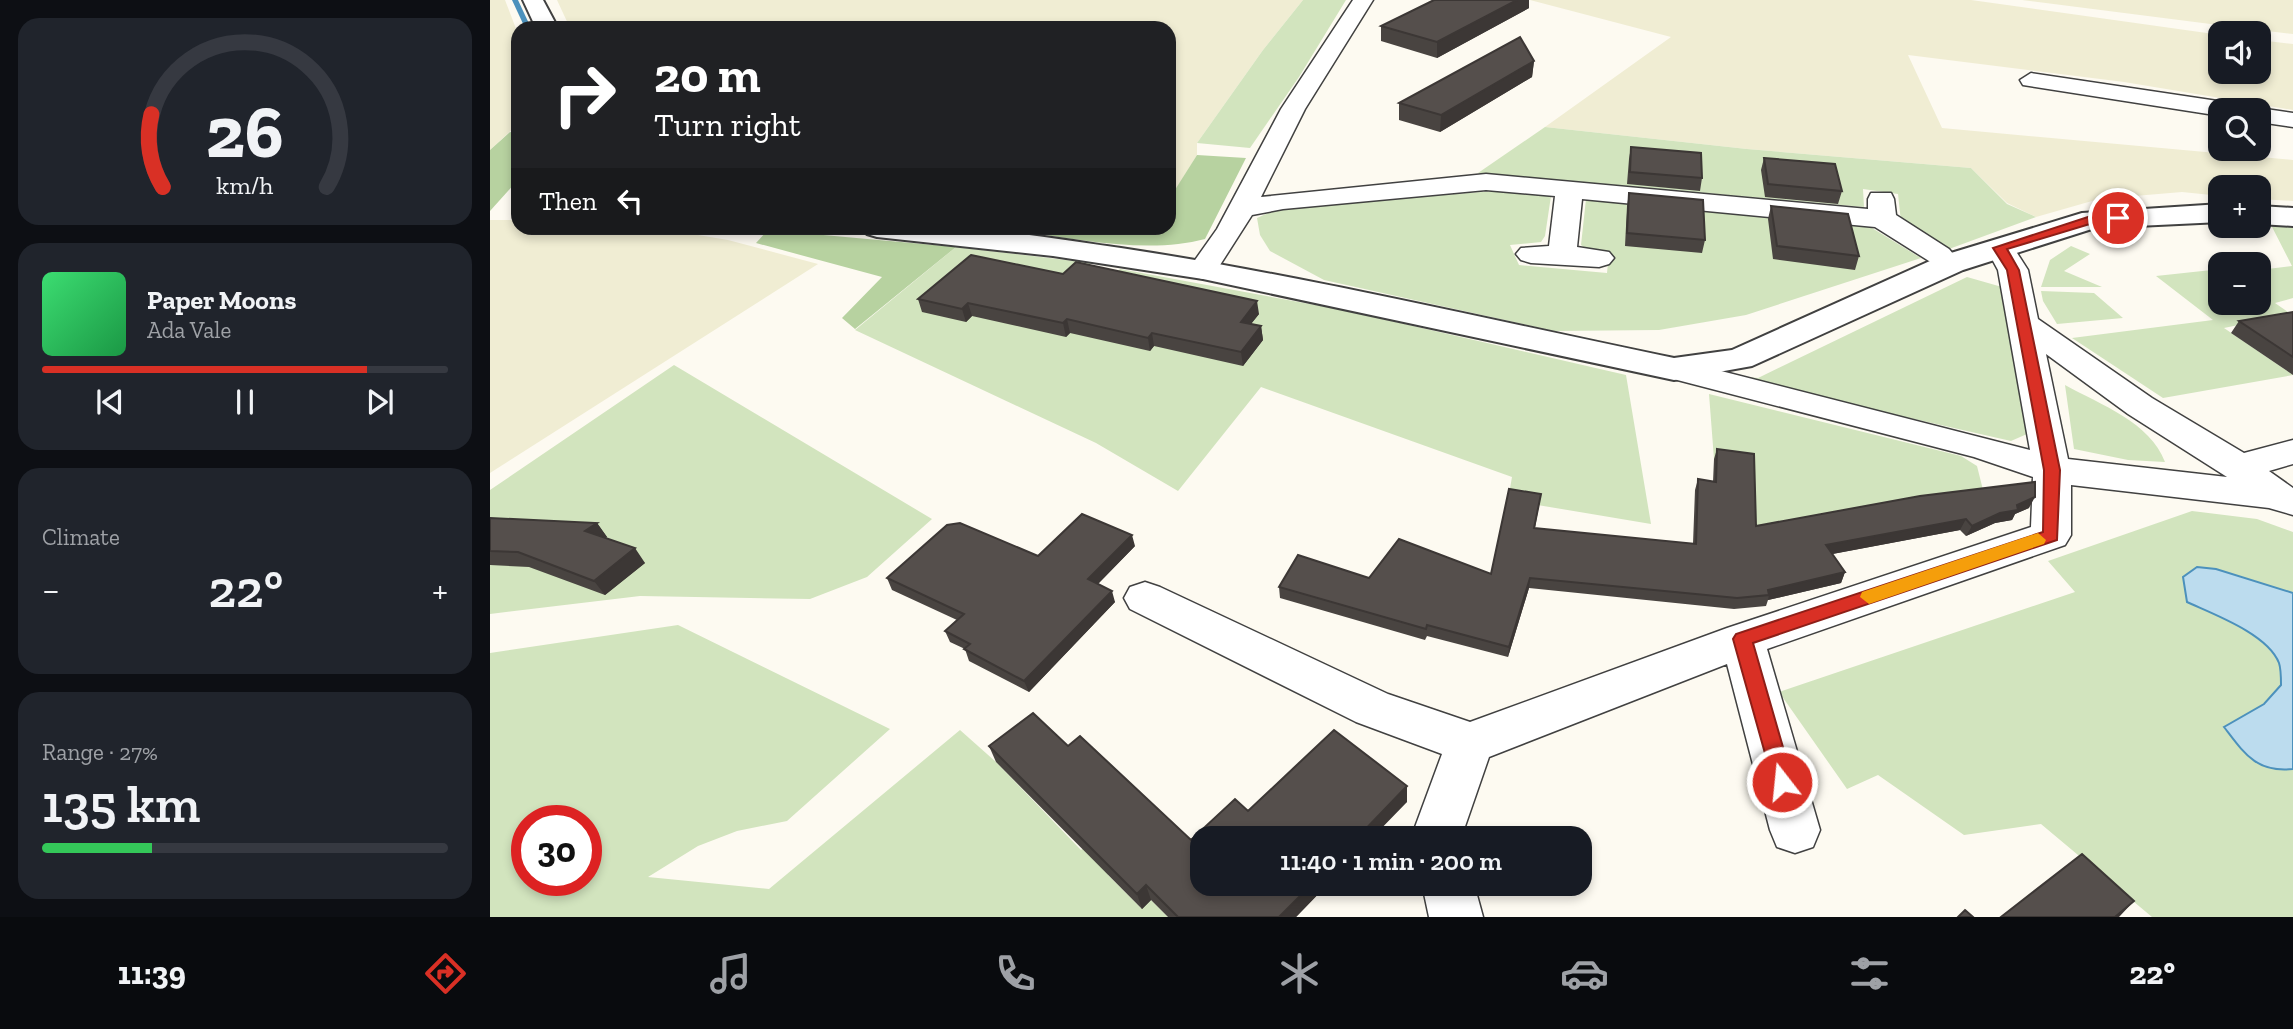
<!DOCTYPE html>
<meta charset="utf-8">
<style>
body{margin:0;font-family:"Zilla Slab",serif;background:#20242c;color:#f1f3f6;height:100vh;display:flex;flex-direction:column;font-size:26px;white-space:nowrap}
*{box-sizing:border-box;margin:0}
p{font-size:23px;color:#9ea1a6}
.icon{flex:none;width:38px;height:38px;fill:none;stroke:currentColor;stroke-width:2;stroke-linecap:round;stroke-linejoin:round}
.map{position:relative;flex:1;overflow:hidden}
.sheet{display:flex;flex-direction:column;gap:18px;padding:18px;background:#0d0f14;width:490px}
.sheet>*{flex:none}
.guide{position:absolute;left:21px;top:21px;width:665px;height:214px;border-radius:21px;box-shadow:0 4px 10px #0003;background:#202124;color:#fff;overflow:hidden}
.fabs{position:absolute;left:1718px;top:21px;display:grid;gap:14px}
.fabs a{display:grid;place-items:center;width:63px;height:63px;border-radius:14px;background:#171b24;box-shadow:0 4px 10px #0003;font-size:35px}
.speed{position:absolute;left:21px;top:805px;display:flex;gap:14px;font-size:35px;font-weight:700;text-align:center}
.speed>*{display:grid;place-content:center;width:91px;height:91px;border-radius:50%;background:#171b24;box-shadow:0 4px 10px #0003;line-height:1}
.speed .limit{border:10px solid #d22;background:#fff;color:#111}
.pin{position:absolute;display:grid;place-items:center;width:60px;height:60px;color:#fff;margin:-30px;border:4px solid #fff;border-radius:50%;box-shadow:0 2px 7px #0007}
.me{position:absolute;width:77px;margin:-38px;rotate:344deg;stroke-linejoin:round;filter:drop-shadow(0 0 5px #0008)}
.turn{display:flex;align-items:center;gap:24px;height:147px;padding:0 28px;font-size:32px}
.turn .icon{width:91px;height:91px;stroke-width:2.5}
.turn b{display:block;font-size:49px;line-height:60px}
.then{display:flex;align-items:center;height:66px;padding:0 28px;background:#0003;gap:14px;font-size:26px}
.big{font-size:52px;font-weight:600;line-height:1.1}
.sheet .tile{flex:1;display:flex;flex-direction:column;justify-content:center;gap:10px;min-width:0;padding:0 24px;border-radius:21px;background:#20242c}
.sheet .dial{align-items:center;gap:0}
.dial svg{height:182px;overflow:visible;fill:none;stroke:#363941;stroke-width:7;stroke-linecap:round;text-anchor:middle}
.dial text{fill:#f1f3f6;stroke:none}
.song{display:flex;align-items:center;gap:21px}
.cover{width:84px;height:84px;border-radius:10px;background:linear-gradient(135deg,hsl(140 70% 55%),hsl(140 70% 35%))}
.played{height:7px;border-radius:4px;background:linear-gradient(90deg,#d93025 80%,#363941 80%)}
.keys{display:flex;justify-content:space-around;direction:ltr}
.heat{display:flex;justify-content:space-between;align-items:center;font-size:38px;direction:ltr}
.charge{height:10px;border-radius:5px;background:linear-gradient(90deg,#34c759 27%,#363941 0)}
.trip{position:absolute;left:700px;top:826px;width:402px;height:70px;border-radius:21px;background:#171b24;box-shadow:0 4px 10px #0003;font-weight:600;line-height:70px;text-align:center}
.tab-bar{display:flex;height:112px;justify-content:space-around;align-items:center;background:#090b0e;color:#9ea1a6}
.tab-bar .icon{width:49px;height:49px}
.tab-bar .selected{color:#d93025}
.tab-bar b{font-size:32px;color:#f1f3f6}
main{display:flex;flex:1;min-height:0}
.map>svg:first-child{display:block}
.farmland{fill:#f0edd3}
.green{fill:#d2e4be;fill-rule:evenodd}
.forest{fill:#b7d2a0}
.water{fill:#bcdcee;stroke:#4c91bc;stroke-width:2}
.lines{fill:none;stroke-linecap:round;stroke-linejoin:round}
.stream{fill:#4c91bc;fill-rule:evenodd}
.minor-casing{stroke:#414141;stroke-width:3}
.tertiary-casing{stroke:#414141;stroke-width:4}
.minor{fill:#fff;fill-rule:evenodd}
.tertiary{fill:#fff;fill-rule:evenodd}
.wall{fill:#494441}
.shaded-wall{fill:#3c3735}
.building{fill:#554f4c;stroke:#3c3735;stroke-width:2}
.route{fill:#d93025;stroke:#8d1f18;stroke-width:2}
.slow{fill:#f59e0b}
</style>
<main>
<section class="sheet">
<div class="tile dial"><svg viewBox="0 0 100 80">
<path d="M14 69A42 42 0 1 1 86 69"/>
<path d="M14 69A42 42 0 0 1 9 37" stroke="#d93025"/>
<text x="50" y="56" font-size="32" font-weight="700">26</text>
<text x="50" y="72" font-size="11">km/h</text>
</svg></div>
<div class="tile">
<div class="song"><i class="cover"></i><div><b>Paper Moons</b><p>Ada Vale</p></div></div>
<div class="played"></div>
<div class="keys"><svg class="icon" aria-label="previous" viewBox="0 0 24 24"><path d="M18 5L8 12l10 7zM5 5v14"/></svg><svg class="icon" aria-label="pause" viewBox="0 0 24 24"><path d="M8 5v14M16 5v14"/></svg><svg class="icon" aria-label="next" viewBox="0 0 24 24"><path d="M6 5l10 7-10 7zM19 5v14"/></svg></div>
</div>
<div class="tile"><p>Climate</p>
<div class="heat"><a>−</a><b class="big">22°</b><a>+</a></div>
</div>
<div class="tile"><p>Range · 27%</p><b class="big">135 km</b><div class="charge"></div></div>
</section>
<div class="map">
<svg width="1803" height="917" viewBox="0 0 1803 917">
<rect width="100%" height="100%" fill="#fdfaf1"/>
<path class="farmland" d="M 0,0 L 15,0 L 28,34 L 28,124 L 0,150 Z
M 67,0 L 813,0 L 773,50 L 707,143 L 707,155 L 683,194 L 679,193 L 679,28 L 80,28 Z
M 1040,0 L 1481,0 L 1731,35 L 1731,72 L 1769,72 L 1769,40 L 1803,44 L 1803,110 L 1634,82 L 1418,55 L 1452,128 L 1803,160 L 1803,201 L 1769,199 L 1769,187 L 1731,187 L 1731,196 L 1692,192 L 1609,199 L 1546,217 L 1517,203 L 1481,168 L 1257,149 L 1055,127 L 1181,37 Z
M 1532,0 L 1803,0 L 1803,34 L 1744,27 Z
M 0,220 L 28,220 L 28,228 L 178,230 L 238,240 L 328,264 L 0,473 Z"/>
<path class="green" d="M 813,0 L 856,0 L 809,77 L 760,148 L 707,143 L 773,50 Z
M 1055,127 L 1257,149 L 1481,168 L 1517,204 L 1546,217 L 1459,249 L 1411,222 L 1408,194 L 1373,189 L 1374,207 L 988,173 Z
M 1006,191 L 1061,196 L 1055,236 L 1051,242 L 1020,245 L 1029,265 L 1117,273 L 1119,253 L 1099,251 L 1091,245 L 1096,199 L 1368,224 L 1382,228 L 1431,258 L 1256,315 L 1169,330 L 1064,331 L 834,280 L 780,251 L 770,235 L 767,218 L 791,207 Z
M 1779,221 L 1803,224 L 1803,298 L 1785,303 L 1801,314 L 1734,328 L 1803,375 L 1673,398 L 1582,338 L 1723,320 L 1666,276 L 1731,269 L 1731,303 L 1769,303 L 1769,270 L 1802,266 Z
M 1581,246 L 1600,254 L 1574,271 L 1612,287 L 1551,287 L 1560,260 Z
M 466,247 L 601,263 L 585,279 L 614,285 L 630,269 L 858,311 L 1136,375 L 1161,524 L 1018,500 L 1022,477 L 771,387 L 688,491 L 606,443 L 365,330 Z
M 1477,277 L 1512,287 L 1537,434 L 1521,441 L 1227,374 L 1268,378 Z
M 1551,291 L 1604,293 L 1633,318 L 1567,324 L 1553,301 Z
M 184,365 L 442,519 L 377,577 L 320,599 L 150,596 L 0,614 L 0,490 Z
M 1575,385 C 1611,405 1660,422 1675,462 L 1638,460 L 1584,449 Z
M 1219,394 L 1471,456 L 1487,466 L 1495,498 L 1223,548 L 1261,464 L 1224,459 Z
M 1702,511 L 1767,519 L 1803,532 L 1803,917 L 1662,917 L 1551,824 L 1474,835 L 1388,775 L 1357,789 L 1289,692 L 1585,592 L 1558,561 Z
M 188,625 L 400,729 L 297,821 L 247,831 L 208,846 L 158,877 L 279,889 L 470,730 L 506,762 L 591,850 L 614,832 L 618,875 L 651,908 L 661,900 L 678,917 L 0,917 L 0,653 ZM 37,821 L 96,821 L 96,880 L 37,880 Z"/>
<path class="forest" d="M 20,132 L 28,134 L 28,180 L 0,211 L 0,150 Z
M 707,155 L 756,158 L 715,239 C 653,256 569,235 505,228 L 679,228 L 679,193 L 683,193 Z
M 278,230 L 466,247 L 365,329 L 352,318 L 392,277 L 266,243 Z"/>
<path class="water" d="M 1707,567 L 1726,569 L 1803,593 L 1803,769 C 1766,773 1754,753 1734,727 L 1774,704 L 1791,685 C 1791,678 1791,669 1789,663 C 1778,634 1723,614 1697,602 L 1693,577 Z"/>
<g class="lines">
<path class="stream" d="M 22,0 L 28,0 L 41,28 L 35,28 Z"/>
<defs>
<path id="minor" d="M 863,0 L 883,0 L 815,109 L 771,197 L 996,174 L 1378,209 L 1378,199 L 1381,193 L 1401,193 L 1404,199 L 1406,215 L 1459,249 L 1464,255 L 1459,261 L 1449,264 L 1439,261 L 1385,227 L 1092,199 L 1087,247 L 1119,252 L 1124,258 L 1119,264 L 1109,267 L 1041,263 L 1031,260 L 1026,254 L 1031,248 L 1059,246 L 1065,196 L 996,190 L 793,209 L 762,215 L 723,276 L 713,279 L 703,276 L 698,270 L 727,229 L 791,109 Z
M 1541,73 L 1741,103 L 1749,105 L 1753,110 L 1731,110 L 1731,116 L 1533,85 L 1530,80 Z
M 1769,108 L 1803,113 L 1803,127 L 1769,122 L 1769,110 L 1760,110 Z
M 1510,239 L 1520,242 L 1538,270 L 1548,319 L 1662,398 L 1754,453 L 1803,440 L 1803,464 L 1779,471 L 1803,488 L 1803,515 L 1779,508 L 1581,485 L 1581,535 L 1575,545 L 1277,649 L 1330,830 L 1323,847 L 1305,853 L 1287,847 L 1280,830 L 1237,664 L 999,757 L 971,838 L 921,838 L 952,754 L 866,722 L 640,609 L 634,598 L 640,587 L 655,582 L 670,587 L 898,694 L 980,722 L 1237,628 L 1541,527 L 1543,477 L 1484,457 L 1172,376 L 1167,369 L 1172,362 L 1184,359 L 1540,450 L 1508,270 L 1496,248 L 1500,242 ZM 1556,354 L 1638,414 L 1737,477 L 1578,459 Z
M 932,884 L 984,884 L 993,917 L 939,917 Z"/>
<path id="tertiary" d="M 33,0 L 53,0 L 68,28 L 46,28 Z
M 1731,204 L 1731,222 L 1605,228 L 1473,270 L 1262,366 L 1184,380 L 713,279 L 563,256 L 387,237 L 377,234 L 372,228 C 457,220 547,236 631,248 C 817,276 1000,320 1184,358 L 1242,350 L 1451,256 L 1592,213 Z
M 1769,206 L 1803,208 L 1803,226 L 1769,224 Z"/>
</defs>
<use href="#minor" class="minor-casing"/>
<use href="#tertiary" class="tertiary-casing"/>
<use href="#minor" class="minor"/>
<use href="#tertiary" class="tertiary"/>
</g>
<path class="wall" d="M 944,0 L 1039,0 L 1039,8 L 947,58 L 891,41 L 891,26 Z
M 1044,61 L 1042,77 L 950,132 L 909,120 L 909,103 Z
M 1141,147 L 1212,178 L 1210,191 L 1137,184 L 1139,159 Z
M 1274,158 L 1352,191 L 1348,204 L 1275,197 L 1271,170 Z
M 1139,193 L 1215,240 L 1212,253 L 1135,246 L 1137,206 Z
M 1281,206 L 1369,256 L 1365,270 L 1283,259 L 1278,219 Z
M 573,274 L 769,314 L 761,324 L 771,326 L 773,340 L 753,366 L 664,346 L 660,351 L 580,333 L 576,337 L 482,316 L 476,322 L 432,312 L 428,299 Z
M 1803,312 L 1803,375 L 1741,333 L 1749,321 Z
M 1227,449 L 1266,526 L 1539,508 L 1525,514 L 1522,520 L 1505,523 L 1476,536 L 1470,530 L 1342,554 L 1355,572 L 1351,583 L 1278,600 L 1276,606 L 1244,609 L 1039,588 L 1018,657 L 937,636 L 935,640 L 790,598 L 789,587 L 879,578 L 1001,574 L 1051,494 L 1045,528 L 1203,544 L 1205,490 L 1208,479 L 1223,482 L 1224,459 Z
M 0,518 L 107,523 L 117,537 L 115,538 L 155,563 L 115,595 L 39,567 L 0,565 Z
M 645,546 L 608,584 L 625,602 L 539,692 L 479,661 L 475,649 L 460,642 L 455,631 L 467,620 L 402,590 L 397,578 L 548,556 Z
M 499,746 L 578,746 L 701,840 L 758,811 L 917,802 L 712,884 L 838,884 L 806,917 L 678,917 L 661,900 L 652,909 L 506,762 Z"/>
<path class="shaded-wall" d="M 1027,0 L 1039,0 L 1039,8 L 947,58 L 947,42 Z
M 1044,61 L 1042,77 L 950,132 L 951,115 Z
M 767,301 L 769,314 L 752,335 L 751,322 Z
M 478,303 L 482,316 L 476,322 L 472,309 Z
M 577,319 L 580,333 L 576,337 L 573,323 Z
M 771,326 L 773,340 L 753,366 L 751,352 Z
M 662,333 L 664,346 L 660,351 L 658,338 Z
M 1545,497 L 1539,508 L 1525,514 L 1522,520 L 1505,523 L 1476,536 L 1482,526 Z
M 1476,519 L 1470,530 L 1332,556 L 1336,545 Z
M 107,523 L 117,537 L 106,546 L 95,531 Z
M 642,535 L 645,546 L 601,591 L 598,579 Z
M 145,548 L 155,563 L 115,595 L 104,581 Z
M 1355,572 L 1351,583 L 1278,600 L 1279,595 L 1278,590 Z
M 1040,578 L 1039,588 L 1018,657 L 1019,647 Z
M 622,591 L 625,602 L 539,692 L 534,681 Z
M 917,786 L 917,802 L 882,838 L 867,838 Z
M 822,884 L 838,884 L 806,917 L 789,917 Z
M 656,885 L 661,900 L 652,909 L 647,894 Z
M 1644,901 L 1629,917 L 1625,917 Z"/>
<path class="building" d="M 944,0 L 1027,0 L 947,42 L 891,26 Z
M 1030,37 L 1044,61 L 951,115 L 909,103 Z
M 1141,147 L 1211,153 L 1212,178 L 1140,172 Z
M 1274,158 L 1345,164 L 1352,191 L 1278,184 Z
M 1139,193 L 1213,200 L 1215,240 L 1137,233 Z
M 1281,206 L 1358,214 L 1369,256 L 1287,246 Z
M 481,255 L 573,274 L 586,262 L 767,301 L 751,322 L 771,326 L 751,352 L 662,333 L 658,338 L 577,319 L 573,323 L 478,303 L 472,309 L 428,299 Z
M 1803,312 L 1803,357 L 1749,321 Z
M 1227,449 L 1264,454 L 1266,526 L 1430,496 L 1545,482 L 1545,497 L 1527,505 L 1528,510 L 1510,513 L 1482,526 L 1476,519 L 1336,545 L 1355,572 L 1278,590 L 1279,595 L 1247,598 L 1040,578 L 1019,647 L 937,625 L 936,629 L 789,587 L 808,555 L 879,578 L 909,539 L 1001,574 L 1019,489 L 1051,494 L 1044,528 L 1206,544 L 1208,479 L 1226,482 Z
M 592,514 L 642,535 L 598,579 L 622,591 L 534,681 L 474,649 L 480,644 L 455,631 L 474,614 L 397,578 L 457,525 L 470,523 L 548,556 Z
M 0,518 L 107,523 L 95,531 L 145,548 L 104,581 L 28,552 L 0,551 Z
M 543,713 L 578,746 L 590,736 L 701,840 L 745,799 L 758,811 L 844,730 L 917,786 L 867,838 L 712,838 L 712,884 L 822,884 L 789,917 L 688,917 L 656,885 L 647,894 L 499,746 Z
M 1592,854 L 1644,901 L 1625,917 L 1511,917 Z
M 1475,910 L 1483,917 L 1468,917 Z"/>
<path class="route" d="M 1628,214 L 1632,216 L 1632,221 L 1603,223 L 1517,249 L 1529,270 L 1570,470 L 1567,540 L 1263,643 L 1303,782 L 1300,789 L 1292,792 L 1285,789 L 1243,639 L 1246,634 L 1553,532 L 1554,470 L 1517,270 L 1503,248 L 1598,217 Z"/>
<path class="slow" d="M 1548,533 L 1556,540 L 1554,544 L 1379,604 L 1370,597 L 1372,592 Z"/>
</svg>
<div class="fabs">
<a><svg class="icon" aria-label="sound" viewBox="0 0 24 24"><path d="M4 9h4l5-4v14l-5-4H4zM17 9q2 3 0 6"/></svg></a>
<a><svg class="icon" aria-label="search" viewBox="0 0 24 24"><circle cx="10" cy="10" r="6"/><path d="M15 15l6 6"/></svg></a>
<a>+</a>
<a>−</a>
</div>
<div class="speed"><div class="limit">30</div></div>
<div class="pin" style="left:1628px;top:218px;background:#d93025"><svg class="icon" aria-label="arrive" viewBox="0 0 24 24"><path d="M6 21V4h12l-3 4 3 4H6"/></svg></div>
<svg class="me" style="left:1292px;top:782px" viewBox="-20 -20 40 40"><circle r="17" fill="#d93025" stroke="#fff" stroke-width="3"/><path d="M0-11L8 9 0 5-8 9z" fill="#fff"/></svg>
<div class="trip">11:40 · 1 min · 200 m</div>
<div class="guide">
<div class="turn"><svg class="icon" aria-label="right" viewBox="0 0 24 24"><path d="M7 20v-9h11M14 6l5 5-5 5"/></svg><div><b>20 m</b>Turn right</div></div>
<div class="then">Then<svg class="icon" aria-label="left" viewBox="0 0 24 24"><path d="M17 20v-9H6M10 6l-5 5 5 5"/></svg></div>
</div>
</div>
</main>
<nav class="tab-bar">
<b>11:39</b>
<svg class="icon selected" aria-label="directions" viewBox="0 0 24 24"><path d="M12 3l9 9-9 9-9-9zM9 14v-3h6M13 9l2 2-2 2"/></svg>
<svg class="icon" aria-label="music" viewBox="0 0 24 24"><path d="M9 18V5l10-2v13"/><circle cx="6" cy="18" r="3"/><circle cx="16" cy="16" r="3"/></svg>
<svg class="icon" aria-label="phone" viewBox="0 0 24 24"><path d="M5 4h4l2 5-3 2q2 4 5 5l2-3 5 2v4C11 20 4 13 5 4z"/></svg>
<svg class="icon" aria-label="climate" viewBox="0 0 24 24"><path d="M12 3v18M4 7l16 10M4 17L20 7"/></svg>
<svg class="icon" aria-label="car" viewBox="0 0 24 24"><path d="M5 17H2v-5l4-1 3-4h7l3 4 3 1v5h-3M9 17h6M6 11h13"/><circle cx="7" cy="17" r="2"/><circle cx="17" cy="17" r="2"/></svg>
<svg class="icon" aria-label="filters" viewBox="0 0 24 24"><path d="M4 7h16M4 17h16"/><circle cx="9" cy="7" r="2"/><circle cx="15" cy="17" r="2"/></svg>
<b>22°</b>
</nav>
